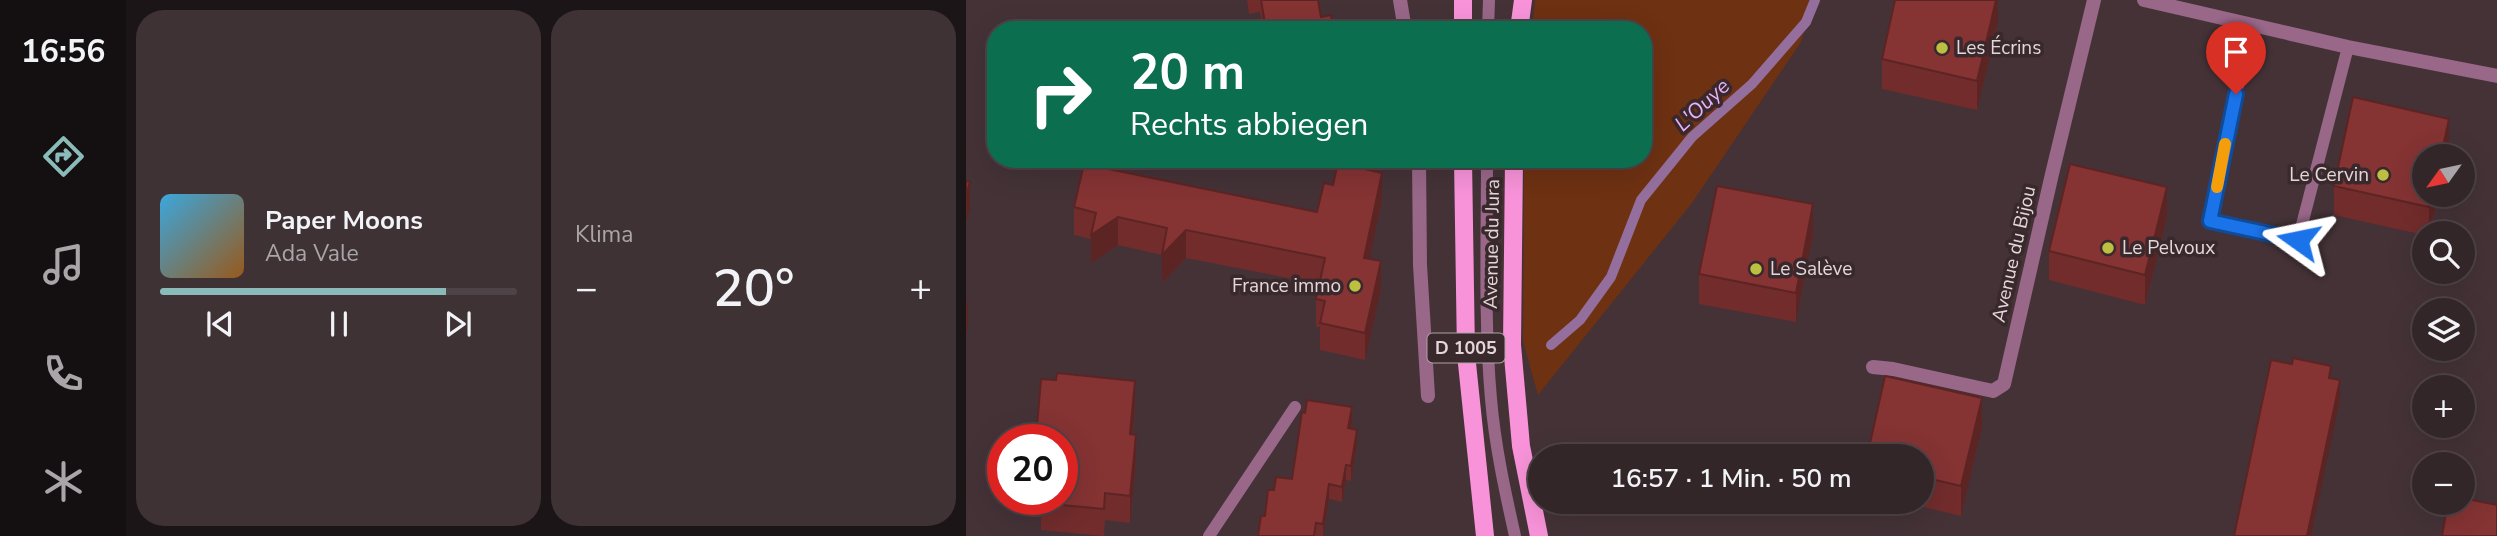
<!DOCTYPE html>
<html lang="de">
<meta charset="utf-8">
<style>
body{margin:0;font-family:"Nunito Sans",sans-serif;background:#3e3235;color:#f1f3f6;height:100vh;display:flex;flex-direction:column;font-size:26px;white-space:nowrap}
*{box-sizing:border-box;margin:0}
p{font-size:23px;color:#a9a5a8}
.icon{flex:none;width:38px;height:38px;fill:none;stroke:currentColor;stroke-width:2;stroke-linecap:round;stroke-linejoin:round}
.map{position:relative;flex:1;overflow:hidden}
.sheet{display:flex;flex-direction:column;gap:10px;padding:10px;background:#1c1517;width:840px}
.sheet>*{flex:none}
.hud{position:absolute;left:21px;top:21px;width:665px;height:147px;border-radius:28px;box-shadow:0 7px 28px #0002,0 0 0 2px #4e4346;background:#0b6e4f;color:#fff;overflow:hidden}
.needle{width:46px;rotate:237deg}
.buttons{position:absolute;left:1446px;top:144px;display:grid;gap:14px}
.buttons a{display:grid;place-items:center;width:63px;height:63px;border-radius:50%;background:#332629;box-shadow:0 7px 28px #0002,0 0 0 2px #4e4346;font-size:35px}
.speed{position:absolute;left:21px;top:424px;display:flex;gap:14px;font-size:35px;font-weight:700;text-align:center}
.speed>*{display:grid;place-content:center;width:91px;height:91px;border-radius:50%;background:#332629;box-shadow:0 7px 28px #0002,0 0 0 2px #4e4346;line-height:1}
.speed .limit{border:10px solid #d22;background:#fff;color:#111}
.pin{position:absolute;display:grid;place-items:center;width:60px;height:60px;color:#fff;margin:-72px -30px;border-radius:50% 50% 50% 0;rotate:-45deg;box-shadow:0 0 7px #0007}
.pin .icon{rotate:45deg}
.me{position:absolute;width:77px;margin:-38px;rotate:282deg;stroke-linejoin:round;filter:drop-shadow(0 0 5px #0008)}
.turn{display:flex;align-items:center;gap:24px;height:147px;padding:0 28px;font-size:32px}
.turn .icon{width:91px;height:91px;stroke-width:2.5}
.turn b{display:block;font-size:49px;line-height:60px}
.big{font-size:52px;font-weight:600;line-height:1.1}
.sheet .widget{flex:1;display:flex;flex-direction:column;justify-content:center;gap:10px;min-width:0;padding:0 24px;border-radius:28px;background:#3e3235}
.song{display:flex;align-items:center;gap:21px}
.cover{width:84px;height:84px;border-radius:10px;background:linear-gradient(135deg,hsl(200 70% 55%),hsl(30 70% 35%))}
.played{height:7px;border-radius:4px;background:linear-gradient(90deg,#8bbbb9 80%,#4e4346 80%)}
.keys{display:flex;justify-content:space-around;direction:ltr}
.heat{display:flex;justify-content:space-between;align-items:center;font-size:38px;direction:ltr}
.sheet .tiles{flex:1;display:grid;gap:10px;grid-template-columns:repeat(2,1fr)}
.trip{position:absolute;left:562px;top:444px;width:406px;height:70px;border-radius:35px;background:#332629;box-shadow:0 7px 28px #0002,0 0 0 2px #4e4346;font-weight:600;line-height:70px;text-align:center}
main{display:flex;flex:1;min-height:0}
.dock{display:flex;flex-direction:column;width:126px;justify-content:space-around;align-items:center;background:#140f10;color:#a9a5a8}
.dock .icon{width:49px;height:49px}
.dock .selected{color:#8bbbb9}
.dock b{font-size:32px;color:#f1f3f6}
.map>svg:first-child{display:block}
.green{fill:#6e3112}
.lines{fill:none;stroke-linecap:round;stroke-linejoin:round}
.stream{stroke:#946e9c;stroke-width:10}
.lane{stroke:#996788;stroke-width:12}
.street{stroke:#996788;stroke-width:14}
.primary{stroke:#f893d9;stroke-width:18}
.wall{fill:#722c2c}
.shaded-wall{fill:#5d2424}
.building{fill:#853333;stroke:#5d2424;stroke-width:2}
.route-casing{stroke:#114b97;stroke-width:18}
.route{stroke:#1a73e8;stroke-width:12}
.slow{stroke:#f59e0b;stroke-width:12}
.poi-dot{fill:#bdbf43;stroke:#39282c;stroke-width:2.5}
.labels{text-anchor:middle;dominant-baseline:central;stroke-width:7;stroke-linejoin:round;paint-order:stroke}
.shield{fill:#39282c;stroke:#b0a2a6;stroke-width:2}
.shield-label{font-size:18px;font-weight:bold;fill:#e3d7da}
.poi-label{font-size:19px;fill:#e3d7da;stroke:#39282c;text-anchor:start}
.street-label{font-size:19px;fill:#e3d7da;stroke:#39282c}
.water-label{font-size:21px;font-style:italic;fill:#e9b2fb;stroke:#39282c}
</style>
<main>
<nav class="dock">
<b>16:56</b>
<svg class="icon selected" aria-label="directions" viewBox="0 0 24 24"><path d="M12 3l9 9-9 9-9-9zM9 14v-3h6M13 9l2 2-2 2"/></svg>
<svg class="icon" aria-label="music" viewBox="0 0 24 24"><path d="M9 18V5l10-2v13"/><circle cx="6" cy="18" r="3"/><circle cx="16" cy="16" r="3"/></svg>
<svg class="icon" aria-label="phone" viewBox="0 0 24 24"><path d="M5 4h4l2 5-3 2q2 4 5 5l2-3 5 2v4C11 20 4 13 5 4z"/></svg>
<svg class="icon" aria-label="climate" viewBox="0 0 24 24"><path d="M12 3v18M4 7l16 10M4 17L20 7"/></svg>
</nav>
<section class="sheet">
<div class="tiles">
<div class="widget">
<div class="song"><i class="cover"></i><div><b>Paper Moons</b><p>Ada Vale</p></div></div>
<div class="played"></div>
<div class="keys"><svg class="icon" aria-label="previous" viewBox="0 0 24 24"><path d="M18 5L8 12l10 7zM5 5v14"/></svg><svg class="icon" aria-label="pause" viewBox="0 0 24 24"><path d="M8 5v14M16 5v14"/></svg><svg class="icon" aria-label="next" viewBox="0 0 24 24"><path d="M6 5l10 7-10 7zM19 5v14"/></svg></div>
</div>
<div class="widget"><p>Klima</p>
<div class="heat"><a>−</a><b class="big">20°</b><a>+</a></div>
</div>
</div>
</section>
<div class="map">
<svg width="1531" height="536" viewBox="0 0 1531 536">
<rect width="100%" height="100%" fill="#443237"/>
<path class="green" d="M 569,0 L 846,0 L 835,42 L 726,203 L 572,395 L 557,341 L 558,159 L 677,159 L 677,30 L 566,30 Z"/>
<g class="lines">
<path class="stream" d="M 585,345 L 614,320 L 645,277 L 675,200 L 726,137 L 786,84 L 840,22 L 849,0"/>
<path class="lane" d="M 1287,25 L 1264,117 L 1244,221 L 1332,240 L 1382,47
M 522,30 L 523,0
M 521,159 C 521,239 518,320 525,399 C 529,446 539,491 549,536
M 243,536 L 329,407"/>
<path class="street" d="M 434,0 L 439,30
M 1178,0 L 1382,47 L 1531,76
M 453,159 L 454,265 L 462,396
M 907,367 L 927,369 L 1027,391 L 1038,384 L 1086,174 L 1128,0"/>
<path class="primary" d="M 497,30 L 497,0
M 553,30 L 557,0
M 497,159 L 500,354 L 519,536
M 548,159 L 546,345 L 555,446 L 573,536"/>
</g>
<path class="wall" d="M 281,0 L 352,0 L 355,17 L 367,30 L 297,30 L 294,12 L 283,14 Z
M 1032,0 L 1032,22 L 1011,110 L 916,89 L 916,59 Z
M 1387,97 L 1483,119 L 1483,148 L 1482,156 L 1458,156 L 1458,194 L 1473,194 L 1464,233 L 1458,233 L 1458,235 L 1368,215 L 1368,186 Z
M 416,200 L 403,259 L 415,289 L 399,360 L 354,350 L 354,327 L 350,327 L 350,299 L 353,284 L 220,258 L 196,283 L 196,255 L 152,245 L 125,263 L 125,239 L 108,235 L 108,207 L 351,212 Z
M 1201,216 L 1179,305 L 1083,280 L 1083,251 Z
M 847,234 L 830,322 L 733,304 L 733,274 Z
M 169,408 L 167,434 L 170,462 L 164,523 L 139,520 L 138,536 L 75,530 L 75,503 L 96,439 L 71,439 L 71,427 Z
M 339,413 L 386,422 L 385,429 L 391,445 L 385,481 L 380,480 L 376,502 L 363,499 L 357,536 L 292,536 L 308,490 L 326,479 Z
M 1016,427 L 995,516 L 936,502 L 956,502 L 956,457 Z"/>
<path class="shaded-wall" d="M 1030,0 L 1032,0 L 1032,22 L 1011,110 L 1011,81 Z
M 1483,119 L 1483,148 L 1482,156 L 1475,156 Z
M 416,173 L 416,200 L 398,285 L 398,258 Z
M 4,182 L 4,208 L 0,222 L 0,196 Z
M 1201,187 L 1201,216 L 1179,305 L 1179,275 Z
M 1466,194 L 1473,194 L 1463,233 L 1463,207 Z
M 847,204 L 847,234 L 830,322 L 830,293 Z
M 152,217 L 152,245 L 125,263 L 125,235 Z
M 220,230 L 220,258 L 196,283 L 196,255 Z
M 415,261 L 415,289 L 399,360 L 399,333 Z
M 2,298 L 2,326 L 0,335 L 0,308 Z
M 1374,380 L 1374,400 L 1345,536 L 1341,536 Z
M 169,381 L 169,408 L 164,461 L 164,434 Z
M 1016,398 L 1016,427 L 995,516 L 995,486 Z
M 386,407 L 386,422 L 382,443 L 382,428 Z
M 391,430 L 391,445 L 385,481 L 385,466 Z
M 170,435 L 170,462 L 164,523 L 164,496 Z
M 380,465 L 380,480 L 376,502 L 376,487 Z
M 363,484 L 363,499 L 357,536 L 357,524 Z"/>
<path class="building" d="M 295,0 L 352,0 L 355,17 L 365,15 L 367,30 L 300,30 Z
M 929,0 L 1030,0 L 1011,81 L 916,59 Z
M 1387,97 L 1483,119 L 1475,156 L 1458,156 L 1458,194 L 1466,194 L 1463,207 L 1368,186 Z
M 372,163 L 416,173 L 398,258 L 415,261 L 399,333 L 354,323 L 359,301 L 350,299 L 359,258 L 220,230 L 196,255 L 201,228 L 152,217 L 125,235 L 130,213 L 108,207 L 118,164 L 351,212 L 358,183 L 367,185 Z
M 1104,164 L 1201,187 L 1179,275 L 1083,251 Z
M 0,181 L 4,182 L 0,196 Z
M 751,186 L 847,204 L 830,293 L 733,274 Z
M 1327,358 L 1365,366 L 1363,378 L 1374,380 L 1341,536 L 1268,536 L 1305,360 L 1326,364 Z
M 91,373 L 169,381 L 164,434 L 170,435 L 164,496 L 139,493 L 138,509 L 75,503 L 75,499 L 96,499 L 96,439 L 76,439 L 77,428 L 71,427 L 75,379 L 90,380 Z
M 919,376 L 1016,398 L 995,486 L 956,477 L 956,457 L 901,457 Z
M 341,400 L 386,407 L 382,428 L 391,430 L 385,466 L 380,465 L 376,487 L 363,484 L 357,524 L 350,523 L 348,536 L 292,536 L 295,516 L 299,516 L 302,490 L 308,490 L 310,477 L 326,479 L 336,412 L 339,413 Z
M 1496,498 L 1531,505 L 1531,536 L 1476,536 L 1482,502 L 1496,502 Z"/>
<g class="lines">
<defs>
<path id="route" d="M 1270,94 L 1244,221 L 1332,240"/>
</defs>
<use href="#route" class="route-casing"/>
<use href="#route" class="route"/>
<path class="slow" d="M 1251,187 L 1259,144"/>
</g>
<g class="poi-dot">
<circle cx="976" cy="48" r="7"/>
<circle cx="1417" cy="175" r="7"/>
<circle cx="1142" cy="248" r="7"/>
<circle cx="790" cy="269" r="7"/>
<circle cx="389" cy="286" r="7"/>
</g>
<g class="labels">
<rect class="shield" x="461.5" y="333.5" width="77" height="29" rx="5"/>
<g class="shield-label">
<text x="500" y="348">D 1005</text>
</g>
<g class="poi-label">
<text x="990" y="48">Les Écrins</text>
<text x="1403" y="175" text-anchor="end">Le Cervin</text>
<text x="1156" y="248">Le Pelvoux</text>
<text x="804" y="269">Le Salève</text>
<text x="375" y="286" text-anchor="end">France immo</text>
</g>
<g class="street-label">
<text transform="translate(526 244) rotate(-89)">Avenue du Jura</text>
<text transform="translate(1048 254) rotate(-77)">Avenue du Bijou</text>
</g>
<g class="water-label">
<text transform="translate(736 105) rotate(-43)">L'Ouye</text>
</g>
</g>
</svg>
<div class="buttons">
<a><svg class="needle" viewBox="-14 -14 28 28"><path d="M0-13l5 13h-10z" fill="#e53935"/><path d="M0 13l5-13h-10z" fill="#a9a5a8"/></svg></a>
<a><svg class="icon" aria-label="search" viewBox="0 0 24 24"><circle cx="10" cy="10" r="6"/><path d="M15 15l6 6"/></svg></a>
<a><svg class="icon" aria-label="layers" viewBox="0 0 24 24"><path d="M12 4l9 5-9 5-9-5zM3 14l9 5 9-5"/></svg></a>
<a>+</a>
<a>−</a>
</div>
<div class="speed"><div class="limit">20</div></div>
<div class="pin" style="left:1270px;top:94px;background:#d93025"><svg class="icon" aria-label="arrive" viewBox="0 0 24 24"><path d="M6 21V4h12l-3 4 3 4H6"/></svg></div>
<svg class="me" style="left:1332px;top:240px" viewBox="-20 -20 40 40"><path d="M0-17L14 15 0 8-14 15z" fill="#1a73e8" stroke="#fff" stroke-width="4"/></svg>
<div class="trip">16:57 · 1 Min. · 50 m</div>
<div class="hud">
<div class="turn"><svg class="icon" aria-label="right" viewBox="0 0 24 24"><path d="M7 20v-9h11M14 6l5 5-5 5"/></svg><div><b>20 m</b>Rechts abbiegen</div></div>
</div>
</div>
</main>
